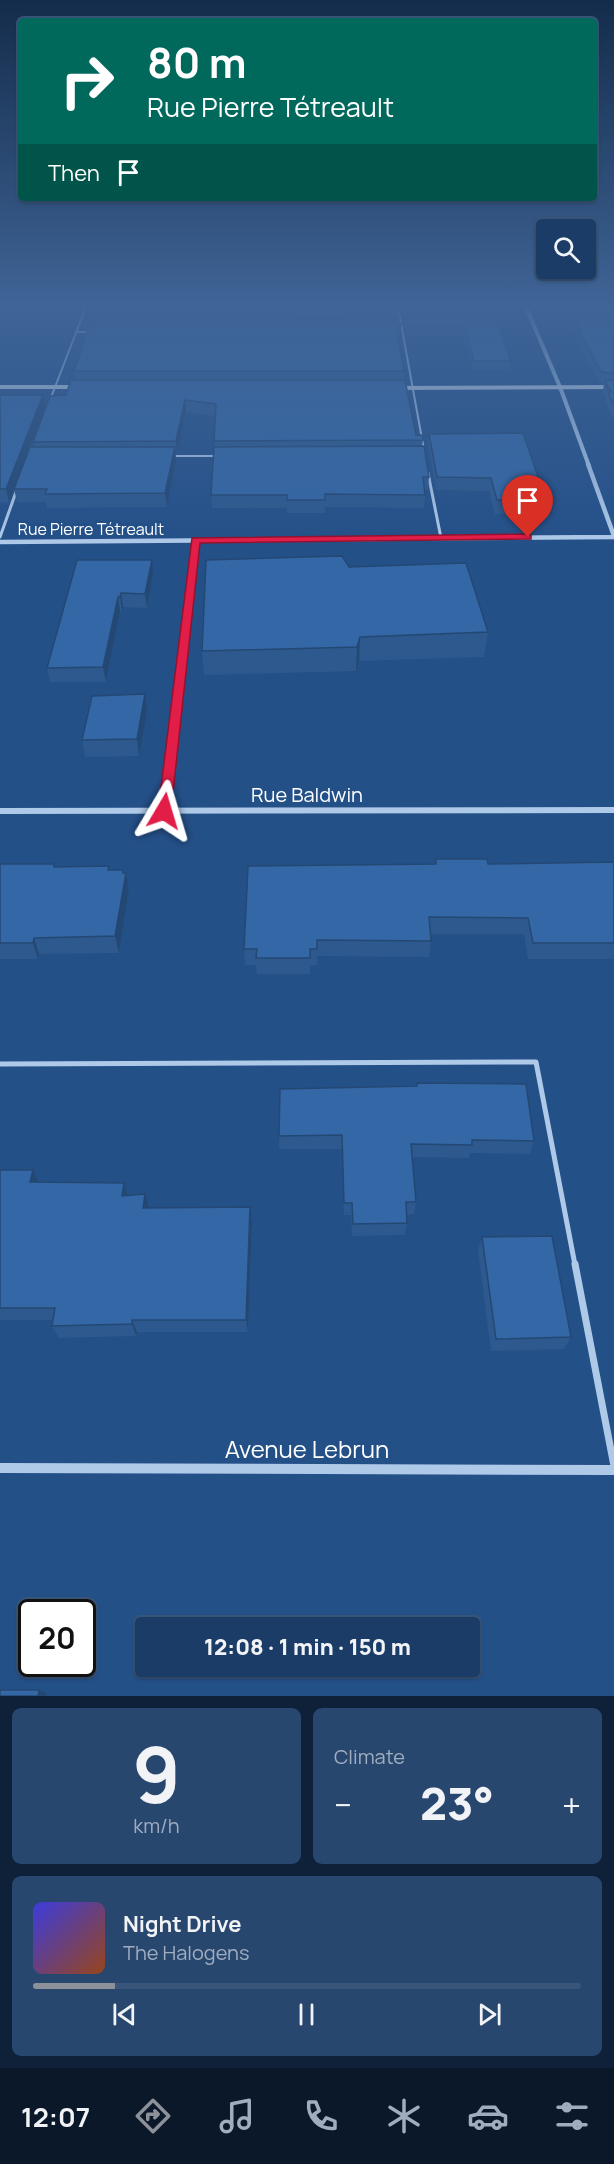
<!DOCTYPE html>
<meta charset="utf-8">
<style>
body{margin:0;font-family:Manrope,sans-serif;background:#28476f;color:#f1f3f6;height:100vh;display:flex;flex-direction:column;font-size:22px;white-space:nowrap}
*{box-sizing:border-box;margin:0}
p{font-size:20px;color:#a0adbf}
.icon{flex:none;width:33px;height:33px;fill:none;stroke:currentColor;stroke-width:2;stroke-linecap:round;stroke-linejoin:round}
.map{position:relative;height:1696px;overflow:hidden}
.panel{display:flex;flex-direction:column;gap:12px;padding:12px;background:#0f2138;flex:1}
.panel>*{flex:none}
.guide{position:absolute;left:18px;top:18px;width:579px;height:183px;border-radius:6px;box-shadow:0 2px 4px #0004,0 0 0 2px #39567a;background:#00695c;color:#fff;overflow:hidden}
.tools{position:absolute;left:536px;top:219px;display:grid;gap:12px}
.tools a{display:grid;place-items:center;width:60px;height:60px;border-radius:6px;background:#1b3c66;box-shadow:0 2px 4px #0004,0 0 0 2px #39567a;font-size:30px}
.speed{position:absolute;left:18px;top:1599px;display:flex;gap:12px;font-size:30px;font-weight:700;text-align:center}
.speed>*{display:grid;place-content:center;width:78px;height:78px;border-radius:50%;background:#1b3c66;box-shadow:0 2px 4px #0004,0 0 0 2px #39567a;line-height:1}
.speed .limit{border:3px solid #111;border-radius:9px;background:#fff;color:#111}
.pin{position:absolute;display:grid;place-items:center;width:51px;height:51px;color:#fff;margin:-62px -26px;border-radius:50% 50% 50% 0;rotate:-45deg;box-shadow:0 0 6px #0007}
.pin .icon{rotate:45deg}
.me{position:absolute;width:66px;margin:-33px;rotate:7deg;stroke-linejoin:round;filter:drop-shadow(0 0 4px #0008)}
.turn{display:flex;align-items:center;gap:21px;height:126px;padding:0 30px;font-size:27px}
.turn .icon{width:78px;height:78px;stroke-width:2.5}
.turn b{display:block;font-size:42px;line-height:51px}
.then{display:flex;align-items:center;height:57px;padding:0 30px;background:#0003;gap:12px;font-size:22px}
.big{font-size:45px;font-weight:800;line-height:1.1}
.panel .tile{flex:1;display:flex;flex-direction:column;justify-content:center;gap:9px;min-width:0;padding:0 21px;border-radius:9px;background:#28476f}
.panel .dial{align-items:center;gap:0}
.dial b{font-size:78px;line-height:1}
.song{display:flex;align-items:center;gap:18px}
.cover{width:72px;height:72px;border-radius:9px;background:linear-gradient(135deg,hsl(240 70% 55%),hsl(20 70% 35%))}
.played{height:6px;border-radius:3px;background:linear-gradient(90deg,#8c9099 15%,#39567a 15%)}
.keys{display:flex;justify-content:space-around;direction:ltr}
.heat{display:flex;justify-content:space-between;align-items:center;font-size:33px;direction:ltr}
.panel .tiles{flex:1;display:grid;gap:12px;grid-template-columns:1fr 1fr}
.tile:last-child{grid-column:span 2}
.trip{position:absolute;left:135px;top:1617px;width:345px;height:60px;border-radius:6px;background:#1b3c66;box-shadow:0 2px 4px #0004,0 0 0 2px #39567a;font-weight:800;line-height:60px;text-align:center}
.menu{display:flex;height:96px;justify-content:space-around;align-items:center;background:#0b1829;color:#a0adbf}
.menu .icon{width:42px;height:42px}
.menu .selected{color:#8c9099}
.menu b{font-size:27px;color:#f1f3f6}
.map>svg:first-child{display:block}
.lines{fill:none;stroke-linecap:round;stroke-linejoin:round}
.lane-far4{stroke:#afcae9;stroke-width:2}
.lane-far3{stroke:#afcae9;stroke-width:3}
.lane-far2{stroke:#afcae9;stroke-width:4.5}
.lane-far1{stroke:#afcae9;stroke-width:5}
.lane{stroke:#afcae9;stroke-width:7}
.street-far3{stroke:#afcae9;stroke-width:4}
.street-far2{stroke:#afcae9;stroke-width:4.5}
.street-far1{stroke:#afcae9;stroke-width:6}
.street{stroke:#afcae9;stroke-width:10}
.secondary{fill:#dae7f8;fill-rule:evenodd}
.wall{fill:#2d598e}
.shaded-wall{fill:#244874}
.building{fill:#3467a5;stroke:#244874;stroke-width:1.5}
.route{fill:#e11d48;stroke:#92132f;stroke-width:1.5}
.labels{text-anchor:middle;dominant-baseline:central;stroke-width:6;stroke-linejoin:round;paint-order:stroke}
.far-street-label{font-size:16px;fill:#fff;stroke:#245088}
.street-label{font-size:20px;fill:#fff;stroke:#245088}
.near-street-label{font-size:24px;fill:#fff;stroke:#245088}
</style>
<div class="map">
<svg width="614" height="1696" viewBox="0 0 614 1696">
<rect width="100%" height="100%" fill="#245088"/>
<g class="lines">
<path class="lane-far4" d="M 398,307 L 424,450
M 76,332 L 91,332
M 50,400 L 86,307
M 170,456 L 219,456"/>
<path class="lane-far3" d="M 428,473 L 441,538
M 0,537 L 16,492
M 181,669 L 196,540"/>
<path class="lane-far2" d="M 164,811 L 181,667"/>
<path class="lane-far1" d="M 0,1064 L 536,1062 L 575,1265"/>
<path class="lane" d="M 575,1264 L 614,1466"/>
<path class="street-far3" d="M 526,307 L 560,387 L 589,466"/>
<path class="street-far2" d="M 588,464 L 614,536
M 0,542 L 614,537"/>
<path class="street-far1" d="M 0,811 L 614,810"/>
<path class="street" d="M 0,1468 L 614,1470"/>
<path class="secondary" d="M 0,385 L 83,385 L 86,387 L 83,389 L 0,389 Z
M 614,385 L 614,389 L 391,390 L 388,388 L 391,386 Z"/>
</g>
<path class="wall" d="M 401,307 L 492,307 L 511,361 L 510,370 L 473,370 L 464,336 L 407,336 Z
M 562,307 L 614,307 L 614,421 L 606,403 L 606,399 L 603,391 L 604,383 L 599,383 Z
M 399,319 L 399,323 L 401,325 L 400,336 L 398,336 L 404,371 L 403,380 L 416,435 L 423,440 L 422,446 L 429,477 L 428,490 L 424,490 L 425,495 L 424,508 L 325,507 L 325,513 L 287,513 L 287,508 L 212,508 L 211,495 L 214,447 L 215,416 L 186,412 L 177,453 L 175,453 L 176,460 L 167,507 L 47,508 L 46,502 L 17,502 L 14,489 L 9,502 L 0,503 L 0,395 L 43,395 L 45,408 L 25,461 L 34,447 L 33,442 L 75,380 L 74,371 L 93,324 L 93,320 Z
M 429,434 L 546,500 L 543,514 L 495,514 L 489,491 L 436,490 L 428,446 Z
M 77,560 L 153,574 L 147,608 L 123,607 L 122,611 L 120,611 L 106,682 L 50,682 L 47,668 Z
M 349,567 L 488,632 L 484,657 L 359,661 L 356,671 L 204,675 L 202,651 Z
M 147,711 L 139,756 L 85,757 L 82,740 Z
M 436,859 L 488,864 L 614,862 L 614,959 L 528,959 L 524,934 L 431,934 L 431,941 L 429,957 L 317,956 L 317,965 L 310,965 L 310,974 L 257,974 L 256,965 L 245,965 L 244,949 L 435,864 Z
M 0,864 L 110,870 L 124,873 L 129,889 L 119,953 L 39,954 L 38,959 L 0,959 Z
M 280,1089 L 534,1141 L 530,1154 L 470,1153 L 469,1158 L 412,1157 L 416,1202 L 414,1214 L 407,1215 L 407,1223 L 405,1235 L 352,1236 L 351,1215 L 344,1215 L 342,1149 L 279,1149 Z
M 0,1170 L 33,1170 L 38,1182 L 127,1195 L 149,1208 L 250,1207 L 252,1221 L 248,1332 L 137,1332 L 136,1336 L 59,1338 L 52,1326 L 53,1320 L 0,1320 Z
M 482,1237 L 571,1337 L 564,1349 L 491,1351 L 478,1250 Z"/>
<path class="shaded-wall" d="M 43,395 L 45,408 L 9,502 L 6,489 Z
M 185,400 L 186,412 L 177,453 L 176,441 Z
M 175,447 L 176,460 L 167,507 L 165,493 Z
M 152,560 L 153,574 L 147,608 L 145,594 Z
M 121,593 L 123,607 L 122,611 L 120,597 Z
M 118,597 L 120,611 L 106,682 L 103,667 Z
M 360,637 L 359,661 L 356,671 L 357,647 Z
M 145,694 L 147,711 L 139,756 L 137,739 Z
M 123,870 L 125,878 L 126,873 L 129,889 L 119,953 L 115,936 Z
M 34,938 L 39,954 L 38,959 L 33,943 Z
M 33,1170 L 39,1184 L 30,1182 Z
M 124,1183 L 128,1197 L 122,1196 Z
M 145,1194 L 149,1208 L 143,1208 Z
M 250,1207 L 252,1221 L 248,1332 L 246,1320 Z
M 132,1320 L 137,1332 L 136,1336 L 132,1324 Z
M 39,1690 L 47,1694 L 46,1696 L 38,1696 Z"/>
<path class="building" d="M 97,307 L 397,307 L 399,319 L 93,320 Z
M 404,307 L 492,307 L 511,361 L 474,361 L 465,327 L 408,327 Z
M 568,307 L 614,307 L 614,373 L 601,372 Z
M 400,323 L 401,325 L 396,325 L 404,371 L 74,371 L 90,324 Z
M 71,380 L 405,380 L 416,435 L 422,435 L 423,440 L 214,441 L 216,404 L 185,400 L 176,441 L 33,442 L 50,396 L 66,395 Z
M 614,380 L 614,405 L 608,392 L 611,392 L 605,381 Z
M 0,395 L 43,395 L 6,489 L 0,489 Z
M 523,433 L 546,500 L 497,500 L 491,478 L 437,477 L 429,434 Z
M 424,446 L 429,477 L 423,477 L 425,495 L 325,494 L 325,500 L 287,500 L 287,495 L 211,495 L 214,447 Z
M 30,447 L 175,447 L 165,493 L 45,494 L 47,489 L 14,489 Z
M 342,556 L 349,567 L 466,563 L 488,632 L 360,637 L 357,647 L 202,651 L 206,560 Z
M 77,560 L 152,560 L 145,594 L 121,593 L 120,597 L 118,597 L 103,667 L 47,668 Z
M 145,694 L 137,739 L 82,740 L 92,696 Z
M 436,859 L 487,859 L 488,864 L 614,862 L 614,943 L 533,943 L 528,918 L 429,917 L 431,941 L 317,940 L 317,949 L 310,949 L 310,958 L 256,958 L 257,949 L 244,949 L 248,866 L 436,864 Z
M 0,864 L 54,864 L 54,867 L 109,866 L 108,870 L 123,870 L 123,873 L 126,873 L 115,936 L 34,938 L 33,943 L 0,943 Z
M 417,1083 L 526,1084 L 534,1141 L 472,1140 L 472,1145 L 411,1144 L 416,1202 L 406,1202 L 407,1223 L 353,1224 L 352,1203 L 344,1203 L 342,1135 L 279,1136 L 280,1089 L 417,1086 Z
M 0,1170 L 33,1170 L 30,1182 L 124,1183 L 122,1196 L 145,1194 L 143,1208 L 250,1207 L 246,1320 L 132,1320 L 132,1324 L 52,1326 L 55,1308 L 0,1308 Z
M 552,1236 L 571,1337 L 496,1339 L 482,1237 Z
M 0,1690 L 39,1690 L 38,1696 L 0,1696 Z"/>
<linearGradient id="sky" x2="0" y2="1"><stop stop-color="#142c4b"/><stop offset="0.56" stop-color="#3f6496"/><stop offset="1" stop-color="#3f6496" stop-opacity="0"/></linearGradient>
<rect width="614" height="544" fill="url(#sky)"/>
<path class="route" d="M 528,534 L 531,535 L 531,539 L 200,543 L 171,811 L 169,814 L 159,814 L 158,811 L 192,538 Z"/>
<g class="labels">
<g class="far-street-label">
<text x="91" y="529">Rue Pierre Tétreault</text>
</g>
<g class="street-label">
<text x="307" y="794">Rue Baldwin</text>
</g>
<g class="near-street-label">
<text x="307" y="1448">Avenue Lebrun</text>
</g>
</g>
</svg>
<div class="tools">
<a><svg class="icon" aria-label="search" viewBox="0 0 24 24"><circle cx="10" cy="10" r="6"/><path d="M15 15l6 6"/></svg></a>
</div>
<div class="speed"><div class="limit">20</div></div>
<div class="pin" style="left:528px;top:537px;background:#d93025"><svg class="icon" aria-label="arrive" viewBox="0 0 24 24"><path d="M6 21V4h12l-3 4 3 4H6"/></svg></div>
<svg class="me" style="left:164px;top:811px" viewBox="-20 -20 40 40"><path d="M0-17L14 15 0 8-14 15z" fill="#e11d48" stroke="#fff" stroke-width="4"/></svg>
<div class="trip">12:08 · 1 min · 150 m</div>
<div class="guide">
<div class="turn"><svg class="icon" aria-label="right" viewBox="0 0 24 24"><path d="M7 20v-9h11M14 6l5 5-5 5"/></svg><div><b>80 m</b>Rue Pierre Tétreault</div></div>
<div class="then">Then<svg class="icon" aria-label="arrive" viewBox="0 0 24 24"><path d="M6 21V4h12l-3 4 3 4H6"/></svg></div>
</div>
</div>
<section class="panel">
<div class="tiles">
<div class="tile dial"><b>9</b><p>km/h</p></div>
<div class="tile"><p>Climate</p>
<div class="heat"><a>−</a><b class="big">23°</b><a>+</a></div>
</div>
<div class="tile">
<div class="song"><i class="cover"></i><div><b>Night Drive</b><p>The Halogens</p></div></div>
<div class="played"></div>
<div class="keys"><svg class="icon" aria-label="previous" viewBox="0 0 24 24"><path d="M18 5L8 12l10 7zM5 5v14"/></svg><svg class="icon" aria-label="pause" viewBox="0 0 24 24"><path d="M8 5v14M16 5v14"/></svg><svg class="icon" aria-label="next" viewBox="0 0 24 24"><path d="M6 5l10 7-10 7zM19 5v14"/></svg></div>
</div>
</div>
</section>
<nav class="menu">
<b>12:07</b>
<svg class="icon selected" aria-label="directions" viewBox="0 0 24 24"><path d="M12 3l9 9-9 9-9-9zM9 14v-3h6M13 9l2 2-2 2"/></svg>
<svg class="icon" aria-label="music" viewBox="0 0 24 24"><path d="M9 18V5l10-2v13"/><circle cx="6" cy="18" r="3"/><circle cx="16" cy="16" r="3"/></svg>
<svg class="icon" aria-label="phone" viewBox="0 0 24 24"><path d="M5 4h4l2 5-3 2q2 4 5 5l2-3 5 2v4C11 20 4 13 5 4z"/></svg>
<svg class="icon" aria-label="climate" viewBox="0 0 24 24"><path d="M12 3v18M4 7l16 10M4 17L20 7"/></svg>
<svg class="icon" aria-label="car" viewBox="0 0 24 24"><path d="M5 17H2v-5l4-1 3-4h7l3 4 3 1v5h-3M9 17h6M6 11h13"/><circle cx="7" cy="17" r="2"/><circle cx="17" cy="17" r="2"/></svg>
<svg class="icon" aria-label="filters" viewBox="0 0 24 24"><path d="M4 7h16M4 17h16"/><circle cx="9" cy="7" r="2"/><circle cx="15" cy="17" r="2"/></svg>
</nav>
